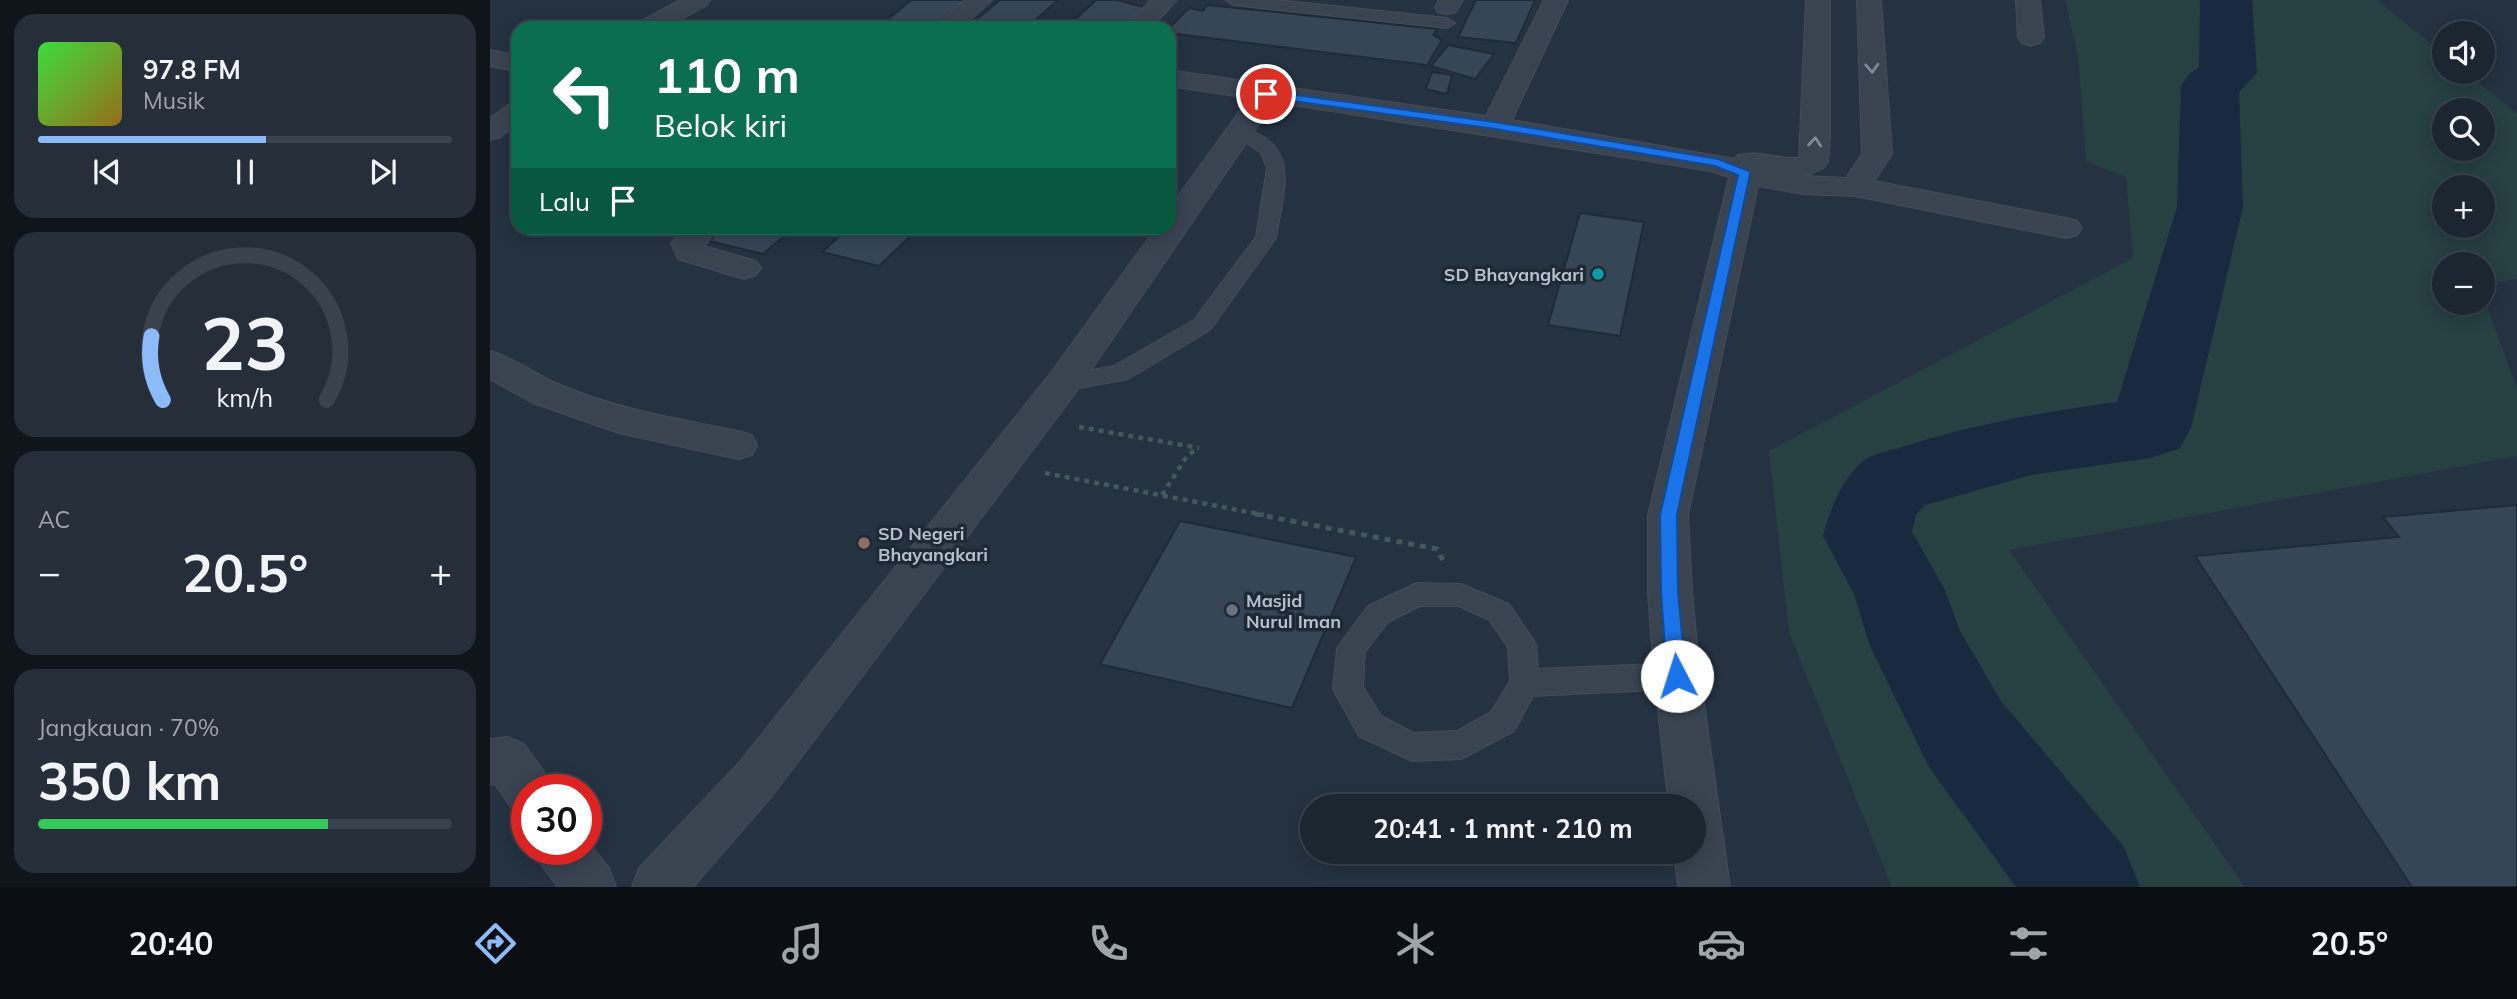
<!DOCTYPE html>
<html lang="id">
<meta charset="utf-8">
<style>
body{margin:0;font-family:Mulish,sans-serif;background:#252e39;color:#f1f3f6;height:100vh;display:flex;flex-direction:column;font-size:26px;white-space:nowrap}
*{box-sizing:border-box;margin:0}
p{font-size:23px;color:#a0a5ab}
.icon{flex:none;width:38px;height:38px;fill:none;stroke:currentColor;stroke-width:2;stroke-linecap:round;stroke-linejoin:round}
.map{position:relative;flex:1;overflow:hidden}
.side{display:flex;flex-direction:column;gap:14px;padding:14px;background:#0f151b;width:490px}
.side>*{flex:none}
.banner{position:absolute;left:21px;top:21px;width:665px;height:214px;border-radius:21px;box-shadow:0 4px 18px #0003,0 0 0 2px #3a434d;background:#0b6e4f;color:#fff;overflow:hidden}
.tools{position:absolute;left:1942px;top:21px;display:grid;gap:14px}
.tools a{display:grid;place-items:center;width:63px;height:63px;border-radius:50%;background:#1c2631;box-shadow:0 4px 18px #0003,0 0 0 2px #3a434d;font-size:35px}
.speed{position:absolute;left:21px;top:774px;display:flex;gap:14px;font-size:35px;font-weight:700;text-align:center}
.speed>*{display:grid;place-content:center;width:91px;height:91px;border-radius:50%;background:#1c2631;box-shadow:0 4px 18px #0003,0 0 0 2px #3a434d;line-height:1}
.speed .limit{border:10px solid #d22;background:#fff;color:#111}
.pin{position:absolute;display:grid;place-items:center;width:60px;height:60px;color:#fff;margin:-30px;border:4px solid #fff;border-radius:50%;box-shadow:0 2px 7px #0007}
.me{position:absolute;width:77px;margin:-38px;rotate:355deg;stroke-linejoin:round;filter:drop-shadow(0 0 5px #0008)}
.turn{display:flex;align-items:center;gap:24px;height:147px;padding:0 28px;font-size:32px}
.turn .icon{width:91px;height:91px;stroke-width:2.5}
.turn b{display:block;font-size:49px;line-height:60px}
.then{display:flex;align-items:center;height:66px;padding:0 28px;background:#0003;gap:14px;font-size:26px}
.big{font-size:52px;font-weight:700;line-height:1.1}
.side .widget{flex:1;display:flex;flex-direction:column;justify-content:center;gap:10px;min-width:0;padding:0 24px;border-radius:21px;background:#252e39}
.side .dial{align-items:center;gap:0}
.dial svg{height:182px;overflow:visible;fill:none;stroke:#3a434d;stroke-width:7;stroke-linecap:round;text-anchor:middle}
.dial text{fill:#f1f3f6;stroke:none}
.song{display:flex;align-items:center;gap:21px}
.cover{width:84px;height:84px;border-radius:10px;background:linear-gradient(135deg,hsl(120 70% 55%),hsl(40 70% 35%))}
.played{height:7px;border-radius:4px;background:linear-gradient(90deg,#8dbaf9 55%,#3a434d 55%)}
.keys{display:flex;justify-content:space-around;direction:ltr}
.heat{display:flex;justify-content:space-between;align-items:center;font-size:38px;direction:ltr}
.charge{height:10px;border-radius:5px;background:linear-gradient(90deg,#34c759 70%,#3a434d 0)}
.trip{position:absolute;left:810px;top:794px;width:406px;height:70px;border-radius:35px;background:#1c2631;box-shadow:0 4px 18px #0003,0 0 0 2px #3a434d;font-weight:700;line-height:70px;text-align:center}
.tabs{display:flex;height:112px;justify-content:space-around;align-items:center;background:#0b0f14;color:#a0a5ab}
.tabs .icon{width:49px;height:49px}
.tabs .active{color:#8dbaf9}
.tabs b{font-size:32px;color:#f1f3f6}
main{display:flex;flex:1;min-height:0}
.map>svg:first-child{display:block}
.green{fill:#274042;fill-rule:evenodd}
.lines{fill:none;stroke-linecap:round;stroke-linejoin:round}
.river{fill:#182940;fill-rule:evenodd}
.building{fill:#374657;stroke:#202b38;stroke-width:2}
.lane-casing{stroke:#434d5a;stroke-width:2}
.street-casing{stroke:#434d5a;stroke-width:2}
.path-far1{stroke:#41595a;stroke-width:4.5;stroke-dasharray:5 5;stroke-linecap:butt}
.path{stroke:#41595a;stroke-width:5;stroke-dasharray:6 6;stroke-linecap:butt}
.lane{fill:#3a4451;fill-rule:evenodd}
.street{fill:#3a4451;fill-rule:evenodd}
.oneway{stroke:#7e8894}
.route{fill:#1a73e8;stroke:#114b97;stroke-width:2}
.culture-dot{fill:#0f9aa8;stroke:#1e2936;stroke-width:2.5}
.education-dot{fill:#8d6e63;stroke:#1e2936;stroke-width:2.5}
.worship-dot{fill:#6b7280;stroke:#1e2936;stroke-width:2.5}
.labels{text-anchor:middle;dominant-baseline:central;stroke-width:7;stroke-linejoin:round;paint-order:stroke}
.poi-label{font-size:18px;font-weight:bold;fill:#b6bfcb;stroke:#1e2936;text-anchor:start}
</style>
<main>
<section class="side">
<div class="widget">
<div class="song"><i class="cover"></i><div><b>97.8 FM</b><p>Musik</p></div></div>
<div class="played"></div>
<div class="keys"><svg class="icon" aria-label="previous" viewBox="0 0 24 24"><path d="M18 5L8 12l10 7zM5 5v14"/></svg><svg class="icon" aria-label="pause" viewBox="0 0 24 24"><path d="M8 5v14M16 5v14"/></svg><svg class="icon" aria-label="next" viewBox="0 0 24 24"><path d="M6 5l10 7-10 7zM19 5v14"/></svg></div>
</div>
<div class="widget dial"><svg viewBox="0 0 100 80">
<path d="M14 69A42 42 0 1 1 86 69"/>
<path d="M14 69A42 42 0 0 1 9 41" stroke="#8dbaf9"/>
<text x="50" y="56" font-size="32" font-weight="700">23</text>
<text x="50" y="72" font-size="11">km/h</text>
</svg></div>
<div class="widget"><p>AC</p>
<div class="heat"><a>−</a><b class="big">20.5°</b><a>+</a></div>
</div>
<div class="widget"><p>Jangkauan · 70%</p><b class="big">350 km</b><div class="charge"></div></div>
</section>
<div class="map">
<svg width="2027" height="887" viewBox="0 0 2027 887">
<rect width="100%" height="100%" fill="#253241"/>
<path class="green" d="M 1575,0 L 1887,0 L 1955,55 L 1955,72 L 1976,72 L 2027,114 L 2027,279 L 1993,284 L 1993,264 L 1955,264 L 1955,303 L 1993,303 L 1993,295 L 2027,389 L 2027,456 L 1519,550 L 1755,887 L 1402,887 L 1299,633 L 1279,451 L 1643,258 L 1636,177 L 1596,161 L 1588,55 ZM 1955,110 L 1993,110 L 1993,149 L 1955,149 ZM 1955,187 L 1993,187 L 1993,226 L 1955,226 Z"/>
<g class="lines">
<path class="river" d="M 1710,0 L 1762,0 L 1767,73 L 1749,92 L 1753,207 L 1701,428 L 1689,449 L 1660,458 L 1541,475 L 1435,505 L 1426,515 L 1422,532 L 1454,588 L 1470,631 L 1511,701 L 1634,847 L 1650,887 L 1526,887 L 1439,767 L 1380,646 L 1364,594 L 1333,536 C 1341,508 1350,482 1372,462 C 1382,453 1400,451 1412,447 C 1486,424 1551,412 1627,402 L 1687,207 L 1691,86 L 1699,74 L 1709,67 Z"/>
</g>
<path class="building" d="M 421,0 L 477,0 L 442,27 L 396,21 Z
M 510,0 L 564,0 L 567,1 L 536,28 L 476,28 Z
M 606,0 L 627,0 L 657,8 L 636,28 L 576,28 Z
M 986,0 L 1045,0 L 1026,43 L 968,37 Z
M 717,5 L 947,29 L 943,35 L 952,40 L 937,65 L 679,33 L 679,28 L 699,8 L 713,11 Z
M 958,45 L 963,46 L 1004,54 L 985,79 L 941,66 Z
M 942,72 L 962,75 L 957,94 L 936,89 Z
M 1090,213 L 1154,222 L 1130,336 L 1058,325 Z
M 235,228 L 304,228 L 273,254 L 219,241 Z
M 359,228 L 429,228 L 389,266 L 332,252 Z
M 2027,505 L 2027,887 L 1922,887 L 1705,556 L 1909,537 L 1893,517 Z
M 690,521 L 866,557 L 802,708 L 610,664 Z"/>
<g class="lines">
<defs>
<path id="lane" d="M 735,0 L 787,0 L 957,18 L 965,23 L 957,28 L 743,5 Z
M 751,128 C 813,143 793,192 786,238 L 783,242 L 720,330 L 638,379 L 573,391 L 565,389 L 561,383 L 565,377 L 624,366 L 704,320 L 766,237 L 777,168 L 771,153 L 742,133 Z
M 927,583 L 971,584 L 1019,604 L 1046,644 L 1048,669 L 1187,663 L 1197,667 L 1202,676 L 1197,685 L 1187,689 L 1043,696 L 1024,731 L 971,759 L 922,761 L 869,736 L 843,689 L 847,648 L 878,606 ZM 930,606 L 969,606 L 999,620 L 1018,647 L 1020,681 L 1002,711 L 967,731 L 924,733 L 891,716 L 873,687 L 875,652 L 898,622 Z"/>
<path id="street" d="M 190,0 L 220,0 L 217,5 L 176,28 L 144,28 L 148,23 Z
M 475,0 L 502,0 L 471,28 L 443,28 Z
M 661,0 L 687,0 L 661,28 L 634,28 Z
M 949,0 L 973,0 L 966,12 L 957,14 L 948,12 L 945,7 Z
M 1054,0 L 1078,0 L 1022,120 L 1245,159 L 1248,155 C 1267,150 1288,159 1309,158 L 1316,0 L 1340,0 L 1340,136 L 1338,162 L 1333,168 L 1315,176 L 1356,178 L 1372,154 L 1367,0 L 1391,0 L 1402,154 L 1384,181 L 1576,218 L 1587,221 L 1592,228 L 1587,235 L 1576,238 L 1365,196 L 1313,194 L 1268,186 L 1198,515 L 1202,592 L 1210,676 L 1240,887 L 1188,887 L 1184,852 L 1204,852 L 1204,807 L 1179,807 L 1164,676 L 1158,592 L 1158,515 L 1239,177 L 1221,171 L 784,102 L 586,392 L 282,796 L 203,887 L 142,887 L 149,868 L 248,764 L 560,374 L 666,228 L 679,228 L 679,209 L 759,98 L 679,86 L 679,70 L 996,116 Z
M 1526,0 L 1550,0 L 1554,38 L 1550,43 L 1541,46 L 1532,43 L 1528,38 Z
M 0,50 L 28,56 L 28,72 L 0,66 Z
M 28,103 L 28,124 L 10,137 L 0,140 L 0,118 L 18,105 Z
M 195,228 L 229,228 L 214,246 L 266,261 L 271,268 L 266,275 L 254,279 L 188,259 L 181,243 Z
M 0,351 C 25,358 45,374 68,384 C 125,409 188,419 248,431 L 262,435 L 267,445 L 262,455 L 248,459 L 129,433 L 43,403 L 0,379 Z
M 17,737 L 34,744 L 54,772 L 62,789 L 37,789 L 37,812 L 20,806 L 5,784 L 0,785 L 0,739 Z
M 96,840 L 119,868 L 126,887 L 68,887 L 53,867 L 45,849 L 96,849 Z"/>
</defs>
<use href="#lane" class="lane-casing"/>
<use href="#street" class="street-casing"/>
<path class="path-far1" d="M 589,427 L 709,448
M 555,473 L 774,515
M 672,495 L 697,456 L 708,448"/>
<path class="path" d="M 765,514 L 947,549 L 953,560"/>
<use href="#lane" class="lane"/>
<use href="#street" class="street"/>
</g>
<defs><path id="oneway-chevron" d="M-2-3.5L2.5 0L-2 3.5" fill="none" stroke-width="1.6" stroke-linecap="round" stroke-linejoin="round" transform="scale(1.75)"/></defs>
<g class="oneway">
<use href="#oneway-chevron" transform="translate(1382 68) rotate(87)"/>
<use href="#oneway-chevron" transform="translate(1325 142) rotate(-85)"/>
</g>
<path class="route" d="M 776,91 L 1005,122 L 1228,159 L 1259,171 L 1260,174 L 1187,515 L 1188,592 L 1196,676 L 1193,682 L 1187,684 L 1180,682 L 1177,676 L 1171,592 L 1170,515 L 1248,175 L 1225,166 L 1005,129 L 772,97 L 770,94 Z"/>
<circle class="culture-dot" cx="1108" cy="274" r="7"/>
<circle class="education-dot" cx="374" cy="543" r="7"/>
<circle class="worship-dot" cx="742" cy="610" r="7"/>
<g class="labels">
<g class="poi-label">
<text x="1094" y="274" text-anchor="end">SD Bhayangkari</text>
<text x="388" y="533">SD Negeri<tspan x="388" dy="21">Bhayangkari</tspan></text>
<text x="756" y="600">Masjid<tspan x="756" dy="21">Nurul Iman</tspan></text>
</g>
</g>
</svg>
<div class="tools">
<a><svg class="icon" aria-label="sound" viewBox="0 0 24 24"><path d="M4 9h4l5-4v14l-5-4H4zM17 9q2 3 0 6"/></svg></a>
<a><svg class="icon" aria-label="search" viewBox="0 0 24 24"><circle cx="10" cy="10" r="6"/><path d="M15 15l6 6"/></svg></a>
<a>+</a>
<a>−</a>
</div>
<div class="speed"><div class="limit">30</div></div>
<div class="pin" style="left:776px;top:94px;background:#d93025"><svg class="icon" aria-label="arrive" viewBox="0 0 24 24"><path d="M6 21V4h12l-3 4 3 4H6"/></svg></div>
<svg class="me" style="left:1187px;top:676px" viewBox="-20 -20 40 40"><circle r="19" fill="#fff"/><path d="M0-13L10 11 0 6-10 11z" fill="#1a73e8"/></svg>
<div class="trip">20:41 · 1 mnt · 210 m</div>
<div class="banner">
<div class="turn"><svg class="icon" aria-label="left" viewBox="0 0 24 24"><path d="M17 20v-9H6M10 6l-5 5 5 5"/></svg><div><b>110 m</b>Belok kiri</div></div>
<div class="then">Lalu<svg class="icon" aria-label="arrive" viewBox="0 0 24 24"><path d="M6 21V4h12l-3 4 3 4H6"/></svg></div>
</div>
</div>
</main>
<nav class="tabs">
<b>20:40</b>
<svg class="icon active" aria-label="directions" viewBox="0 0 24 24"><path d="M12 3l9 9-9 9-9-9zM9 14v-3h6M13 9l2 2-2 2"/></svg>
<svg class="icon" aria-label="music" viewBox="0 0 24 24"><path d="M9 18V5l10-2v13"/><circle cx="6" cy="18" r="3"/><circle cx="16" cy="16" r="3"/></svg>
<svg class="icon" aria-label="phone" viewBox="0 0 24 24"><path d="M5 4h4l2 5-3 2q2 4 5 5l2-3 5 2v4C11 20 4 13 5 4z"/></svg>
<svg class="icon" aria-label="climate" viewBox="0 0 24 24"><path d="M12 3v18M4 7l16 10M4 17L20 7"/></svg>
<svg class="icon" aria-label="car" viewBox="0 0 24 24"><path d="M5 17H2v-5l4-1 3-4h7l3 4 3 1v5h-3M9 17h6M6 11h13"/><circle cx="7" cy="17" r="2"/><circle cx="17" cy="17" r="2"/></svg>
<svg class="icon" aria-label="filters" viewBox="0 0 24 24"><path d="M4 7h16M4 17h16"/><circle cx="9" cy="7" r="2"/><circle cx="15" cy="17" r="2"/></svg>
<b>20.5°</b>
</nav>
